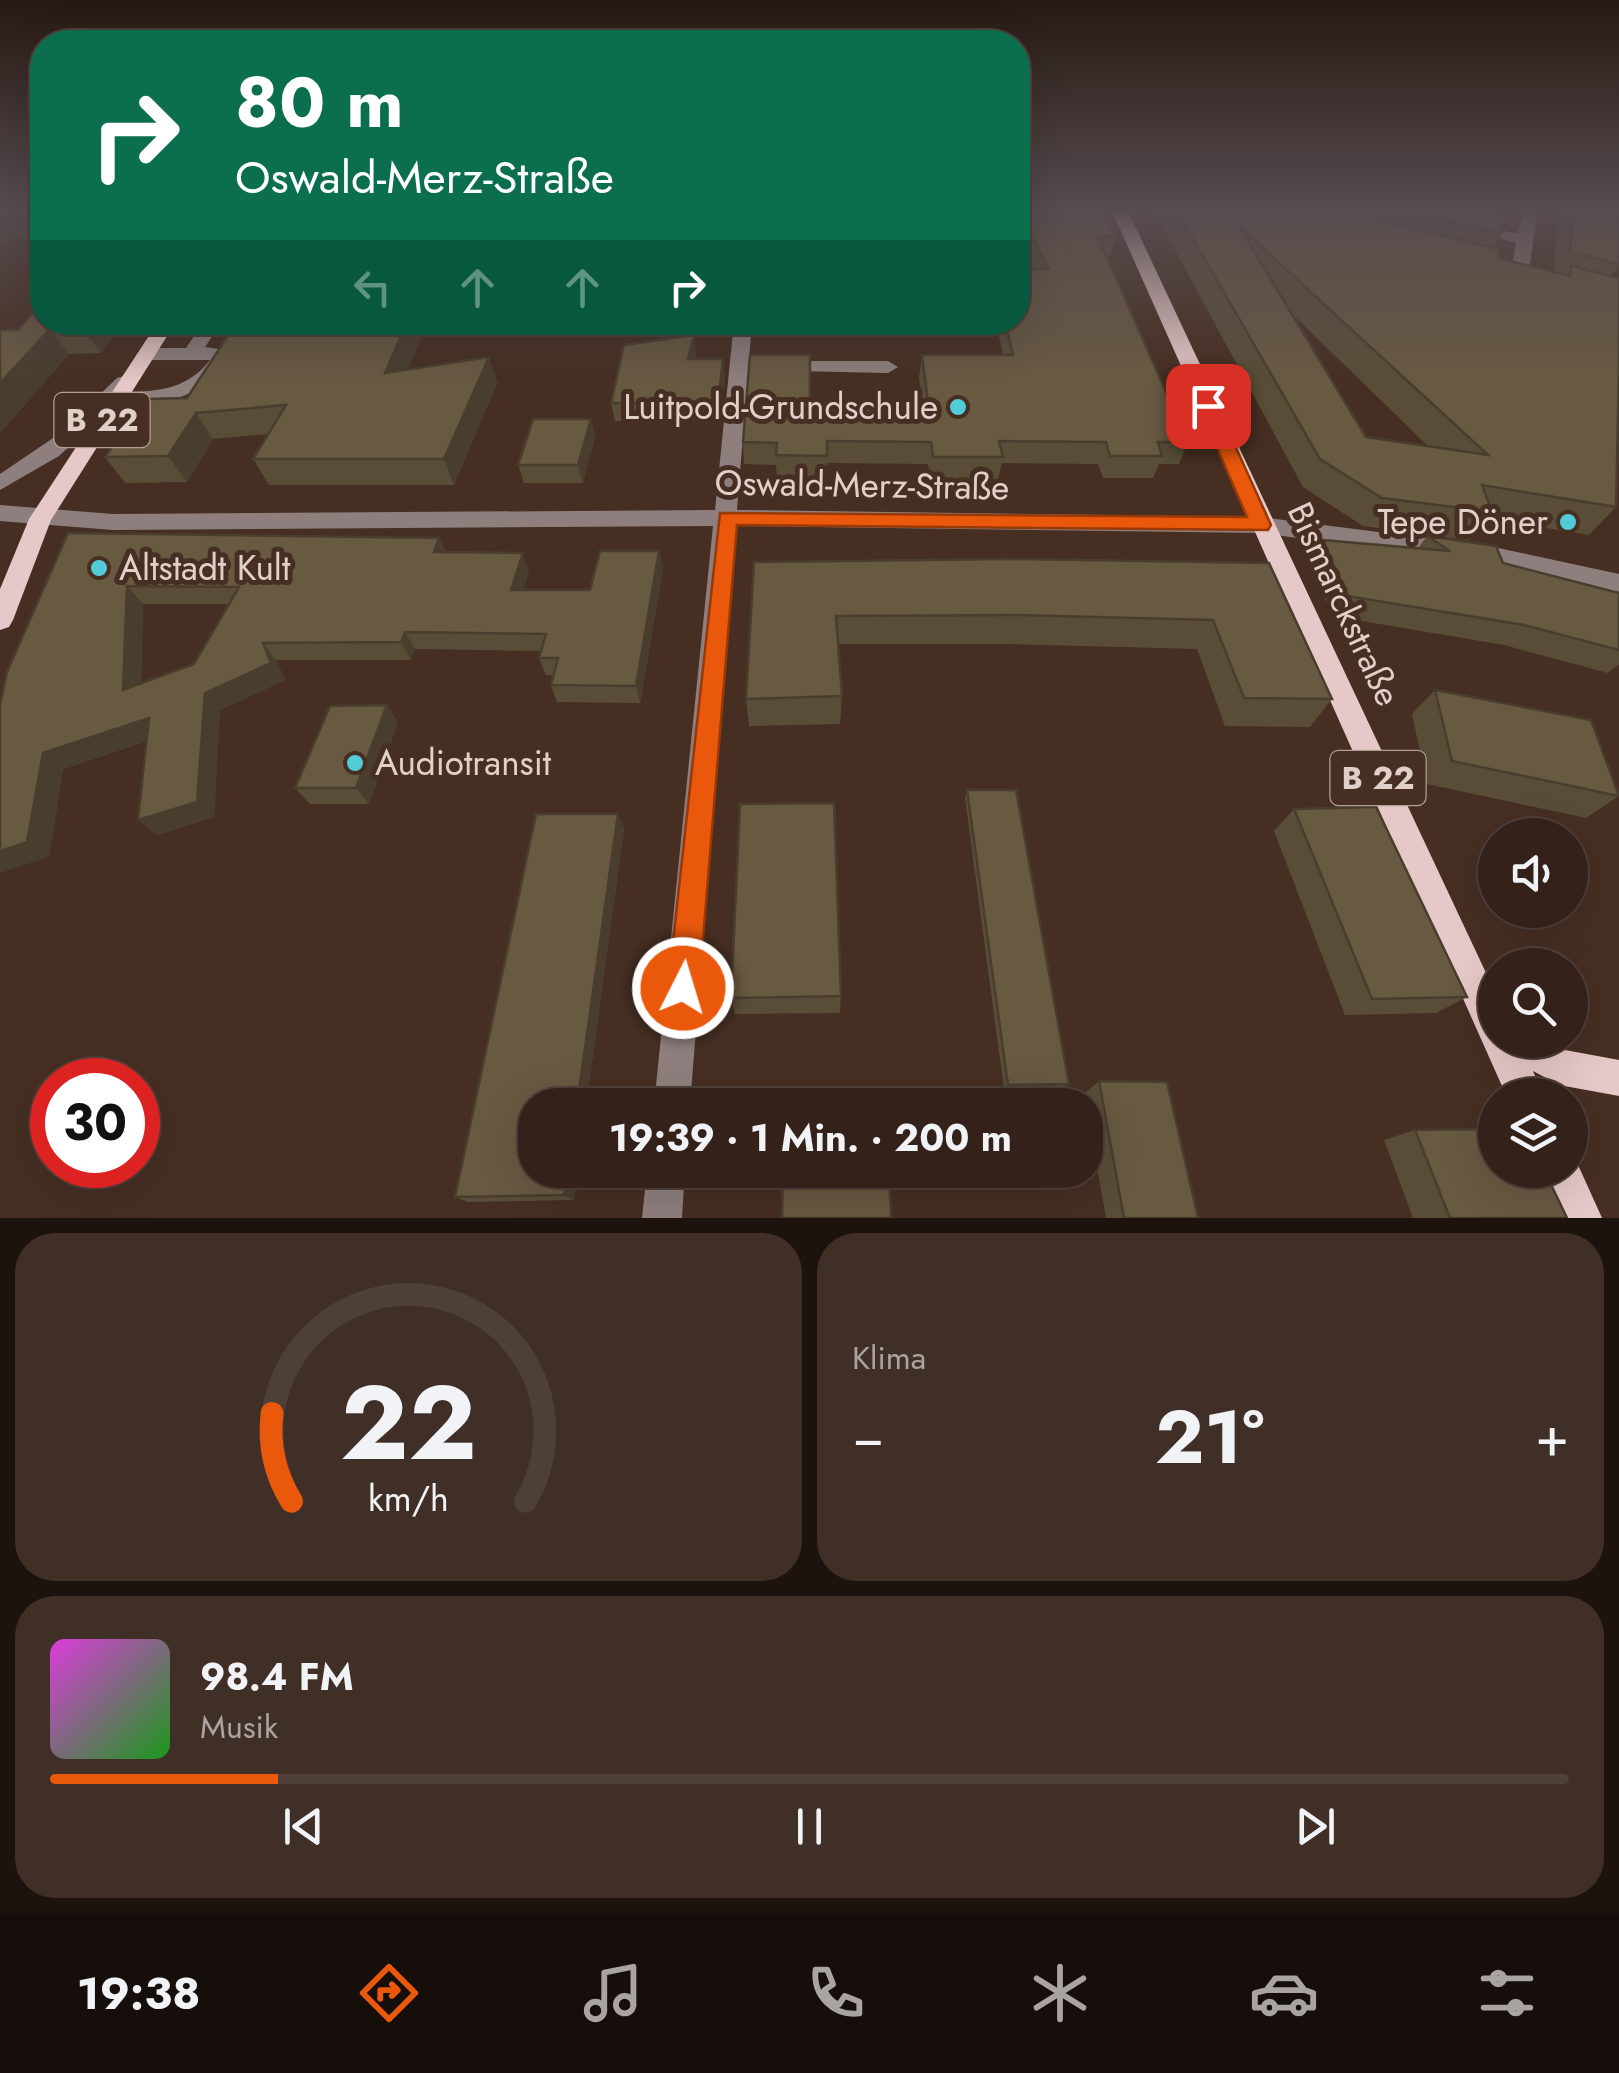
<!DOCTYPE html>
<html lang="de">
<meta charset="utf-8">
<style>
body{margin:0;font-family:Jost,sans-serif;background:#3f2f27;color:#f1f3f6;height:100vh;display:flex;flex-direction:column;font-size:38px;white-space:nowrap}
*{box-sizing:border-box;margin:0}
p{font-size:32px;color:#a9a4a2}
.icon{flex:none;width:55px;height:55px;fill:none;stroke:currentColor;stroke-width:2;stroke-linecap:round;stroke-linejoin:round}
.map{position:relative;height:1218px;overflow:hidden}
.sheet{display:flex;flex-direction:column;gap:15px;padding:15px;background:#1d130e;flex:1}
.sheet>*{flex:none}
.guide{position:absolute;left:30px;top:30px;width:1000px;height:305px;border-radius:40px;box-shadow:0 10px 40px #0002,0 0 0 2px #4e3f39;background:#0b6e4f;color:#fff;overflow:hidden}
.buttons{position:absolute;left:1478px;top:818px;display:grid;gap:20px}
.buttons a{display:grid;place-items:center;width:110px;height:110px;border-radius:50%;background:#34221a;box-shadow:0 10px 40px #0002,0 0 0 2px #4e3f39;font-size:50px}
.speed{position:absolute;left:30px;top:1058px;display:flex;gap:20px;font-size:50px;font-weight:700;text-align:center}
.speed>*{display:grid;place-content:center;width:130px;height:130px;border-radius:50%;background:#34221a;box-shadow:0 10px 40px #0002,0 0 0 2px #4e3f39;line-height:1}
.speed .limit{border:15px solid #d22;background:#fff;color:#111}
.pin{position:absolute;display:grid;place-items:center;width:85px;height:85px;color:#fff;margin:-42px;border-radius:20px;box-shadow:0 5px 15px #0006}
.me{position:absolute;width:110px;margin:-55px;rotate:5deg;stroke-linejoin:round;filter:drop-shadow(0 0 8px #0008)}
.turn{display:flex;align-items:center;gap:35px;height:210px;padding:0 40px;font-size:45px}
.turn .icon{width:130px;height:130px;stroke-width:2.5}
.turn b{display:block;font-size:70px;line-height:85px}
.lanes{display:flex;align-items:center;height:95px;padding:0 40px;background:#0003;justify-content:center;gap:50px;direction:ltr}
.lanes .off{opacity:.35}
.big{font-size:75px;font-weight:700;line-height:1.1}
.sheet .tile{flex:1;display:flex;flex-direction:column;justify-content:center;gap:15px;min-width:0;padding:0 35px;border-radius:40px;background:#3f2f27}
.sheet .dial{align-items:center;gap:0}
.dial svg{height:260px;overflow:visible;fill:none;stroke:#4e3f39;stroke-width:7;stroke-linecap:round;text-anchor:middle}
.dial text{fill:#f1f3f6;stroke:none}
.song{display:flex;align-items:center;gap:30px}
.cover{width:120px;height:120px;border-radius:15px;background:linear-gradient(135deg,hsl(300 70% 55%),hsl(120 70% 35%))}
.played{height:10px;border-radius:5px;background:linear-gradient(90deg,#ea580c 15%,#4e3f39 15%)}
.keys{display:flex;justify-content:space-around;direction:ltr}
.heat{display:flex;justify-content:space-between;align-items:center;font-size:55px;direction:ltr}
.sheet .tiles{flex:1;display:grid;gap:15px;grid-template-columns:1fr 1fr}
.tile:last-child{grid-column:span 2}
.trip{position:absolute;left:518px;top:1088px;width:585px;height:100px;border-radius:40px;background:#34221a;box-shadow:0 10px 40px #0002,0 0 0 2px #4e3f39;font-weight:700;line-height:100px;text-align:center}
.menu{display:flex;height:160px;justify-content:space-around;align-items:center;background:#150e0a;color:#a9a4a2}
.menu .icon{width:70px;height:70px}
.menu .on{color:#ea580c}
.menu b{font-size:45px;color:#f1f3f6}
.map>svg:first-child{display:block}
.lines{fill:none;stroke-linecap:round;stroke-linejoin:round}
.minor{fill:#8e7f7e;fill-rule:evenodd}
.major{fill:#e7c8c8;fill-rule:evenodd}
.wall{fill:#594d38;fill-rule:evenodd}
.shaded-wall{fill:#493e2e}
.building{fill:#685941;stroke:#493e2e;stroke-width:2.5;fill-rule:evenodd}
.route{fill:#ea580c;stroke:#983908;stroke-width:2.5}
.poi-dot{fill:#52ccd6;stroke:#462e22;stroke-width:4}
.labels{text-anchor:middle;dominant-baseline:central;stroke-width:10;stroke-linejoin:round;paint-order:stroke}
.shield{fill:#462e22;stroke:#b29f96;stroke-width:2.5}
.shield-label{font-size:32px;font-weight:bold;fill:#e0d0c8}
.poi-label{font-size:35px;fill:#e0d0c8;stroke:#462e22;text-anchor:end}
.street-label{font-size:35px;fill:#e0d0c8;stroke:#462e22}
</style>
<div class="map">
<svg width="1619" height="1218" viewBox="0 0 1619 1218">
<rect width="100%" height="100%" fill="#462e22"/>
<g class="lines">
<path class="minor" d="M 1523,213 L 1537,216 L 1528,277 L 1519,282 L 1510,277 L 1516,243 L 1464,228 L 1472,223 L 1518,234 Z
M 204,322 L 222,322 L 205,347 L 219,349 L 230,358 C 201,400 164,405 115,404 L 59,456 L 0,490 L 0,474 L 59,434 L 117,378 L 124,376 L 134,382 L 126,392 C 161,391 187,389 210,360 L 145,360 L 136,354 L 145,348 L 186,348 Z
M 734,322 L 752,322 L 737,510 L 1261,517 L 1489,546 L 1619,574 L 1619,592 L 1489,564 L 1261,533 L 736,526 L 690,1105 L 654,1105 L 713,526 L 113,530 L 0,521 L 0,505 L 113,514 L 715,510 Z
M 802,361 L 888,361 L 898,367 L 888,373 L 795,371 L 792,367 Z
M 647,1170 L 685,1170 L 682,1218 L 642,1218 Z"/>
<path class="major" d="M 1112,211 L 1128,211 L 1495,992 L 1495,1040 L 1549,1040 L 1565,1050 L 1619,1060 L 1619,1096 L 1559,1085 L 1533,1071 L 1543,1095 L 1506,1095 Z
M 158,322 L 176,322 L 51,520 L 13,620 L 9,627 L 0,630 L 0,589 L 29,519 Z
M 1570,1155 L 1574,1156 L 1602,1218 L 1562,1218 L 1541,1170 L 1570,1170 Z"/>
</g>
<path class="wall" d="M 1018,211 L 1100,211 L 1116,236 L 1110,257 L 1107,257 L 1188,442 L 1179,464 L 1159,464 L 1153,478 L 1103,478 L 1098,464 L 1002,463 L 998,479 L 930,479 L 928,464 L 827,463 L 827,478 L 777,477 L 776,465 L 744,464 L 743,442 L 810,403 L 922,403 L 919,377 L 922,355 L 1003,355 L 996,322 L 1018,322 L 1018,269 L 1034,269 L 1018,233 Z
M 1154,211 L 1480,211 L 1502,233 L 1493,248 L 1498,258 L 1553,272 L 1560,211 L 1619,211 L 1619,265 L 1611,276 L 1616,507 L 1589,535 L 1487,518 L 1469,540 L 1363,526 L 1303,487 ZM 1291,313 L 1429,447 L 1366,437 Z
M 123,322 L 101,353 L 69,354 L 0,433 L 0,330 Z
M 237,322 L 427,322 L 408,369 L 489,357 L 497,383 L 454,485 L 269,485 L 253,459 L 268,434 L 213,439 L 187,482 L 125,483 L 105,457 L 187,398 Z
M 603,322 L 698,322 L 697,324 Z
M 696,352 L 695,359 L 725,377 L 720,421 L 615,421 L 611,403 Z
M 591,419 L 595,437 L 583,483 L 524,483 L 518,465 Z
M 68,533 L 439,538 L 446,552 L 529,571 L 523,590 L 590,590 L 663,569 L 640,703 L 557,702 L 551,685 L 554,675 L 546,675 L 539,658 L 541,651 L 415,649 L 411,660 L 276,660 L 285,680 L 220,710 L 214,817 L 157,835 L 147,741 L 63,769 L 49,857 ZM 143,604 L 229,604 L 194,664 L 141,684 Z
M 1427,536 L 1503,563 L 1619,593 L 1619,664 L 1608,673 L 1504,645 L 1332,616 L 1309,560 L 1322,540 L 1418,548 Z
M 754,562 L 1269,563 L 1332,699 L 1310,727 L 1225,726 L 1197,649 L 1010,644 L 838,644 L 842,696 L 840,724 L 749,726 L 746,699 Z
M 1435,690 L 1619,796 L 1586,818 L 1427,784 L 1412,714 Z
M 387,705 L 398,722 L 369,804 L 310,804 L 295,788 Z
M 967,790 L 1069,1084 L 1064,1089 L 1004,1089 L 965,798 Z
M 1294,809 L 1467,997 L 1436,1013 L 1345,1015 L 1274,831 Z
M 618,814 L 624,829 L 586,1105 L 535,1105 L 535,1170 L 578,1170 L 574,1200 L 468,1202 L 455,1197 Z
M 841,996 L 840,1013 L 735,1014 L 731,998 Z
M 1099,1081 L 1198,1218 L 1106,1218 L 1084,1094 Z
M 1415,1130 L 1567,1218 L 1413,1218 L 1384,1140 Z"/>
<path class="shaded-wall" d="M 11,211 L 42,211 L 42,229 L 0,245 L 0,215 Z
M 86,322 L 123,322 L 101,353 L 82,328 Z
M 407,322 L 427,322 L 396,399 L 385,373 Z
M 50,329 L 69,354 L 0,433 L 0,383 Z
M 694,335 L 696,352 L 691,377 L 688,359 Z
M 489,357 L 497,383 L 454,485 L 444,459 Z
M 723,359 L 725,377 L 720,421 L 718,403 Z
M 196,413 L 213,439 L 187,482 L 168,456 Z
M 591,419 L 595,437 L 583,483 L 578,465 Z
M 439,538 L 447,556 L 434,552 Z
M 659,551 L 663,569 L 640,703 L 636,686 Z
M 523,553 L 529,571 L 518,608 L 511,590 Z
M 127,586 L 143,604 L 141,707 L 123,690 Z
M 405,632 L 415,649 L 411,660 L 401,642 Z
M 263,643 L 276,660 L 285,680 L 220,710 L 214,817 L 157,835 L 138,820 L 205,693 Z
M 387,705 L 398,722 L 369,804 L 356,788 Z
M 149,718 L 167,734 L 63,769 L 49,857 L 0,873 L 0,851 L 43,753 Z
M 618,814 L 624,829 L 586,1105 L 577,1105 Z
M 568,1170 L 578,1170 L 574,1200 L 564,1195 Z"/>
<path class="building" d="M 1020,211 L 1100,211 L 1116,236 L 1098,237 L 1188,442 L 1158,442 L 1162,456 L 1110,456 L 1106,442 L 999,441 L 1003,457 L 933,457 L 931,442 L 827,441 L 827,456 L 776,455 L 777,443 L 743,442 L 750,355 L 810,355 L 810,403 L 928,403 L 922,355 L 1013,355 L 1005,322 L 1018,322 L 1018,287 L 1023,287 L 1018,269 L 1049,269 Z
M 1177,211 L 1341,211 L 1499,249 L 1498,258 L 1570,276 L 1571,266 L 1619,278 L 1619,370 L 1616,507 L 1482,485 L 1492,512 L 1382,498 L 1320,459 ZM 1238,225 L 1488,455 L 1366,437 Z
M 1401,211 L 1480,211 L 1505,216 L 1502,233 Z
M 1573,211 L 1619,211 L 1619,264 L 1570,252 Z
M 42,302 L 42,322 L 86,322 L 82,328 L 50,329 L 0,383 L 0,330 L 18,330 Z
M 237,322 L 407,322 L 385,373 L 489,357 L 444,459 L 253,459 L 286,405 L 196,413 L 168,456 L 105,457 L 147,399 L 187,398 Z
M 694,335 L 688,359 L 723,359 L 718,403 L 611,403 L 624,345 Z
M 533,419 L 591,419 L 578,465 L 518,465 Z
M 68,533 L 439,538 L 434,552 L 523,553 L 511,590 L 590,590 L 600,551 L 659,551 L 636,686 L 551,685 L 558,658 L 539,658 L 546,634 L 405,632 L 401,642 L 263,643 L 271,663 L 205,693 L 197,802 L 138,820 L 149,718 L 43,753 L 27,842 L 0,851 L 0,705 L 7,672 ZM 127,586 L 239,587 L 194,664 L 123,690 Z
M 1427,536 L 1496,546 L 1503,563 L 1619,593 L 1619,650 L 1524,625 L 1347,596 L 1322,540 L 1450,551 Z
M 1008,559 L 1269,563 L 1332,699 L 1244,698 L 1213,620 L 1018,615 L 836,616 L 842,696 L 746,699 L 754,562 Z
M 1435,690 L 1591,720 L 1619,796 L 1452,761 Z
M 387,705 L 356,788 L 295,788 L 330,706 Z
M 967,790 L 1016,790 L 1069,1084 L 1008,1085 Z
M 834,803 L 841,996 L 731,998 L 740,804 Z
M 1376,807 L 1467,997 L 1372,999 L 1294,809 Z
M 536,814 L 618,814 L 577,1105 L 535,1105 L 535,1170 L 568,1170 L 564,1195 L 455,1197 Z
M 1099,1081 L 1167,1082 L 1198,1218 L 1124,1218 Z
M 1495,1129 L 1495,1170 L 1544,1170 L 1567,1218 L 1450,1218 L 1415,1130 Z
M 783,1170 L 889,1170 L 891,1218 L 782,1218 Z"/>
<linearGradient id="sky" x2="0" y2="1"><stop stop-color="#261913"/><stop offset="0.55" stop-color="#574c4f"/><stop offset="1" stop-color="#574c4f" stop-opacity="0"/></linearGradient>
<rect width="1619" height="381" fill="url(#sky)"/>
<path class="route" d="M 1208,401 L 1217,406 L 1271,525 L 1268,530 L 737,525 L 699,988 L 694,998 L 683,1003 L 672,998 L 668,988 L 720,513 L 1247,517 L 1199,406 Z"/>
<g class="poi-dot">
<circle cx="958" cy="407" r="10"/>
<circle cx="1568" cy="522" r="10"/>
<circle cx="99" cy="568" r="10"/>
<circle cx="355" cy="763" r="10"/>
</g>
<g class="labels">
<g class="shield">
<rect x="54.5" y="393" width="95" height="54" rx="8"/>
<rect x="1330.5" y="751" width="95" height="54" rx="8"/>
</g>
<g class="shield-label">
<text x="102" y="420">B 22</text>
<text x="1378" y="778">B 22</text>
</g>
<g class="poi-label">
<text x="938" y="407">Luitpold-Grundschule</text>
<text x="1548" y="522">Tepe Döner</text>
<text x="119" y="568" text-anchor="start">Altstadt Kult</text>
<text x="375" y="763" text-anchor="start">Audiotransit</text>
</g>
<g class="street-label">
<text transform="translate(862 485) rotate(1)">Oswald-Merz-Straße</text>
<text transform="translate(1344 604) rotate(65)">Bismarckstraße</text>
</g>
</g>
</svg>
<div class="buttons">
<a><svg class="icon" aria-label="sound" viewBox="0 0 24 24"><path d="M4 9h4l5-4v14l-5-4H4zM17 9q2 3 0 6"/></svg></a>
<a><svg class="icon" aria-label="search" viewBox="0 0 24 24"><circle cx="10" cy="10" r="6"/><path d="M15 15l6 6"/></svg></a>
<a><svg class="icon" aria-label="layers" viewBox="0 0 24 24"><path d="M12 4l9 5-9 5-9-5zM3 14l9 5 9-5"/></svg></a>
</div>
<div class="speed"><div class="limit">30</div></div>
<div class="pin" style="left:1208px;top:406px;background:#d93025"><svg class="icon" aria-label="arrive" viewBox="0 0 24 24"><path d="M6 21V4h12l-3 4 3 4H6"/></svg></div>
<svg class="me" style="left:683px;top:988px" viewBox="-20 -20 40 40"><circle r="17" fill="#ea580c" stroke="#fff" stroke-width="3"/><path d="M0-11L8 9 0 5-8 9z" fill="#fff"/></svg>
<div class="trip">19:39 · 1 Min. · 200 m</div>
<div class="guide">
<div class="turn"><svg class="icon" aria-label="right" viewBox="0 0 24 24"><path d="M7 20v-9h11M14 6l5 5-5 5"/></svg><div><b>80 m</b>Oswald-Merz-Straße</div></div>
<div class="lanes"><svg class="icon off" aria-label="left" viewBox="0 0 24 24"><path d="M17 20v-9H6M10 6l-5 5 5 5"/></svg><svg class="icon off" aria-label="ahead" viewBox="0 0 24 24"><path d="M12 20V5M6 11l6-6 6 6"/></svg><svg class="icon off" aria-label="ahead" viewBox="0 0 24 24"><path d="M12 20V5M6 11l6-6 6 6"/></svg><svg class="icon" aria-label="right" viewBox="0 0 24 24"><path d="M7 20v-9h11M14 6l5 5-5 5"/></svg></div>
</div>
</div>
<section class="sheet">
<div class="tiles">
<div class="tile dial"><svg viewBox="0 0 100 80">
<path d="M14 69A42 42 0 1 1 86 69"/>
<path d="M14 69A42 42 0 0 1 8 42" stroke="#ea580c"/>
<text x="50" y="56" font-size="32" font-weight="700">22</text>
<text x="50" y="72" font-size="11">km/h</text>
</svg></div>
<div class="tile"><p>Klima</p>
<div class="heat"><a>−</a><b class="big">21°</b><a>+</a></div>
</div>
<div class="tile">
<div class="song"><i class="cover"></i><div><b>98.4 FM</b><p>Musik</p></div></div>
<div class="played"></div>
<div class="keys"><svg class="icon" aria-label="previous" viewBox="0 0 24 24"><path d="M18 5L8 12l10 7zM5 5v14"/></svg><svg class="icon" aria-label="pause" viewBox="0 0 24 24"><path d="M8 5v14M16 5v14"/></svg><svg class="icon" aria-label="next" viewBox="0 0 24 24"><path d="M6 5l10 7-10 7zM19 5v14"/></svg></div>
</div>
</div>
</section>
<nav class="menu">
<b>19:38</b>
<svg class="icon on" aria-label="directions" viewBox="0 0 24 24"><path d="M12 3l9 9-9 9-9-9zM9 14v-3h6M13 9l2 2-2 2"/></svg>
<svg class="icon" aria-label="music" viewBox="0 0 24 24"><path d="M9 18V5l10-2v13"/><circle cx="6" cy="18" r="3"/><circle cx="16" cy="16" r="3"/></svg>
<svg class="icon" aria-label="phone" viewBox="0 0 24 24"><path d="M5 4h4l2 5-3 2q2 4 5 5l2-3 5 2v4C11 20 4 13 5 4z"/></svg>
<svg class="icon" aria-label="climate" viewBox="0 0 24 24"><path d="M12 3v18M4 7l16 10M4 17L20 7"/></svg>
<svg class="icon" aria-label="car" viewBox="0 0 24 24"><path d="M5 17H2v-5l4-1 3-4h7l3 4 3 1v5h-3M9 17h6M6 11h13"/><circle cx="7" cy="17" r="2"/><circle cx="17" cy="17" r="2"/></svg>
<svg class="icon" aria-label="filters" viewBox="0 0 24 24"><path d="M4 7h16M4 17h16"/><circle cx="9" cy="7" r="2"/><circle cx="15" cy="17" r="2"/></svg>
</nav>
